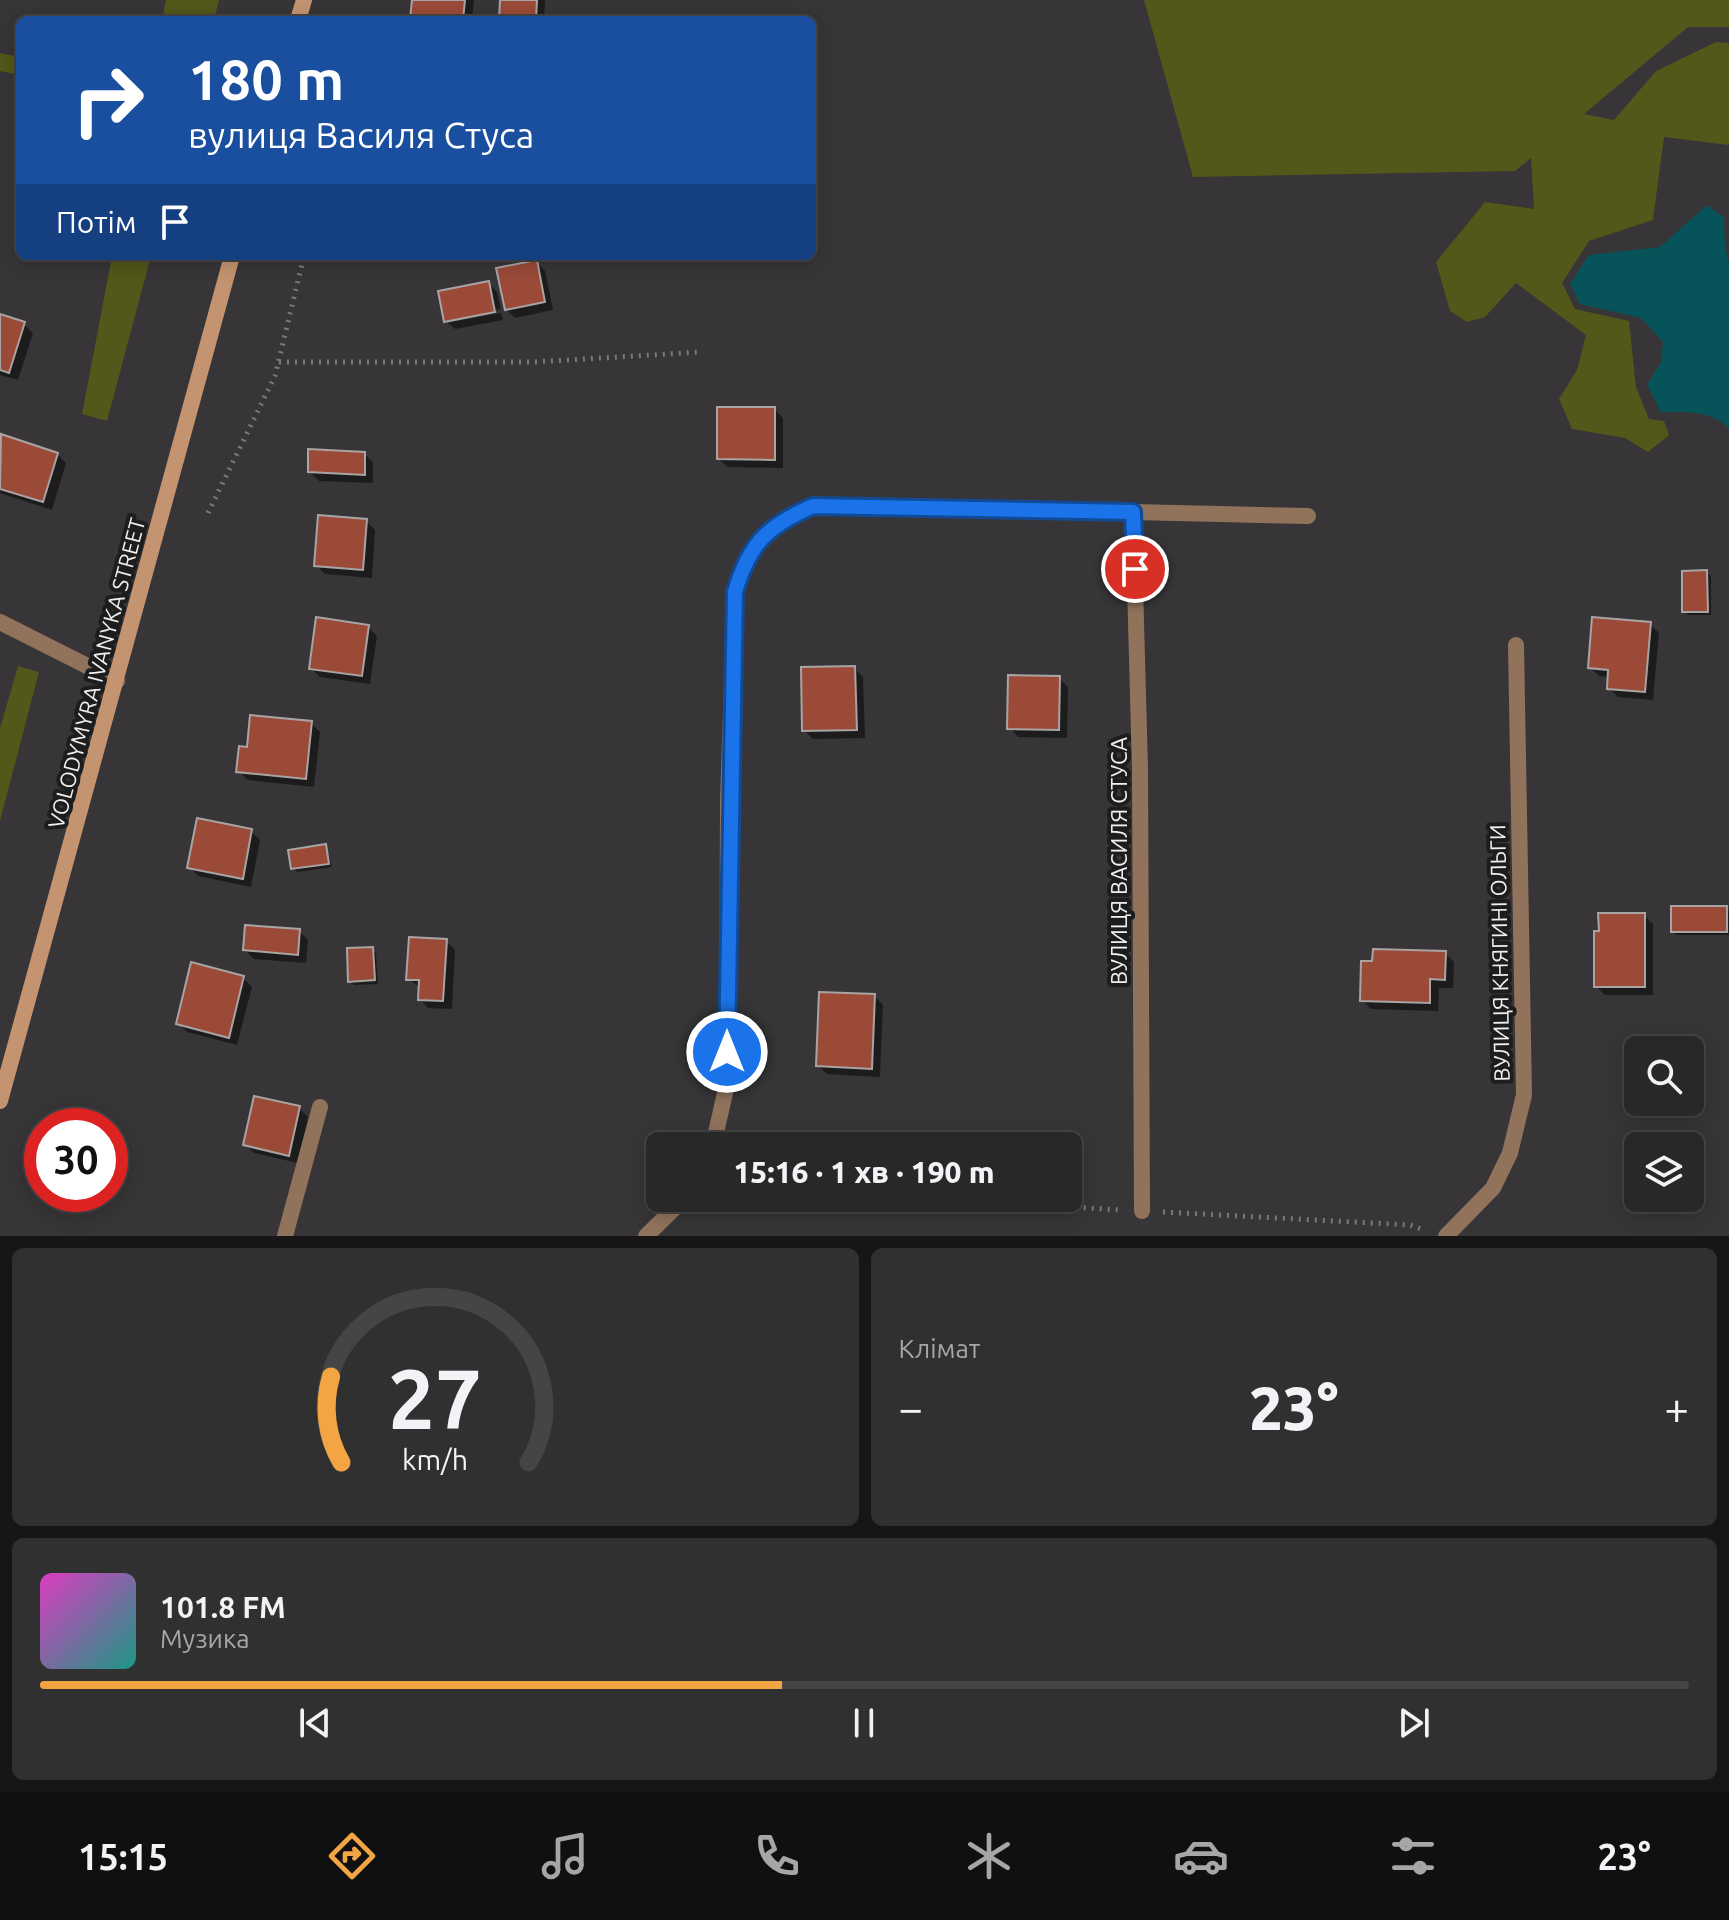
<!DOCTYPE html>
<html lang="uk">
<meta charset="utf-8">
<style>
body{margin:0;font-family:Ubuntu,sans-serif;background:#313031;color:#f1f3f6;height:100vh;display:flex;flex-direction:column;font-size:30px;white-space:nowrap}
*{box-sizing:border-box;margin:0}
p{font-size:26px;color:#a5a6a8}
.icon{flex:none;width:44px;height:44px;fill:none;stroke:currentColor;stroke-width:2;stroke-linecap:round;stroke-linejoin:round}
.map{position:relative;height:1236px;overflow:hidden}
.drawer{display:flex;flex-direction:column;gap:12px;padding:12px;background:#171617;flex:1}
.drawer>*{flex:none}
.top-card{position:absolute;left:16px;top:16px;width:800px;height:244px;border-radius:12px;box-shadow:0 4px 20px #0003,0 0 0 2px #454446;background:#1a4fa0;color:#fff;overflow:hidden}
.tools{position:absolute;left:1624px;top:1036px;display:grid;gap:16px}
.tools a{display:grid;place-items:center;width:80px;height:80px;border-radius:12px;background:#292829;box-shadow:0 4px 20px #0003,0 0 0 2px #454446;font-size:40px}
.speed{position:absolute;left:24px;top:1108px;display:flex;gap:16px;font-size:40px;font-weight:700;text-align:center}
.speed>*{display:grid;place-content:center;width:104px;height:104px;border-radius:50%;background:#292829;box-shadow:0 4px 20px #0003,0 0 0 2px #454446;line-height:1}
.speed .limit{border:12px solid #d22;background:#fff;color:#111}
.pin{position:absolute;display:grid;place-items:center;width:68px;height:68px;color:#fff;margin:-34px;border:4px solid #fff;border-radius:50%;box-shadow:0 2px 8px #0007}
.me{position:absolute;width:88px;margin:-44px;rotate:0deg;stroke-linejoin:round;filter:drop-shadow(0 0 6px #0008)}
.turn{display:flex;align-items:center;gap:28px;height:168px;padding:0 40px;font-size:36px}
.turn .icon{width:104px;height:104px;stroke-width:2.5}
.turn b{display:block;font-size:56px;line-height:68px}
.then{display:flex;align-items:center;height:76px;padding:0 40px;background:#0003;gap:16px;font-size:30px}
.big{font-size:60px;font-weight:800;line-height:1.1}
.drawer .tile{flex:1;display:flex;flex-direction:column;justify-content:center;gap:12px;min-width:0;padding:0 28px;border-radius:12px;background:#313031}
.drawer .dial{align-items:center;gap:0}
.dial svg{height:208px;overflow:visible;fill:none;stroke:#454446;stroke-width:7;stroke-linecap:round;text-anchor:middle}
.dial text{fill:#f1f3f6;stroke:none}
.song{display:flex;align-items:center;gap:24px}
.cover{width:96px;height:96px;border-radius:12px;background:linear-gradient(135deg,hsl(310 70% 55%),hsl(170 70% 35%))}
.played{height:8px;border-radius:4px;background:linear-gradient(90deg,#f3a443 45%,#454446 45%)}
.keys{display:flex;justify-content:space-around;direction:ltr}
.heat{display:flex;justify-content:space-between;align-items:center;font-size:44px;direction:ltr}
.drawer .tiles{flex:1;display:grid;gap:12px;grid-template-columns:1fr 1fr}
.tile:last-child{grid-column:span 2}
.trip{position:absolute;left:646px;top:1132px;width:436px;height:80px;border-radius:12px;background:#292829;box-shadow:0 4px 20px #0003,0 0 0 2px #454446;font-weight:800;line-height:80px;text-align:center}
.menu{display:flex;height:128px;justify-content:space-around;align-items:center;background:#101010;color:#a5a6a8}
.menu .icon{width:56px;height:56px}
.menu .on{color:#f3a443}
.menu b{font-size:36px;color:#f1f3f6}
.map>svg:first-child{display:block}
.green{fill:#535719}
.water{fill:#06545a}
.shadow{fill:#0007}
.building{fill:#9b4a38;stroke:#a8a4a3;stroke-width:2}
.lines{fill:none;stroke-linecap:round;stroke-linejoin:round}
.path{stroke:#7a797a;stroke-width:5;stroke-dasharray:2 6;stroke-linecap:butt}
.lane{stroke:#91735c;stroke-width:16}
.street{stroke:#91735c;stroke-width:16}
.secondary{stroke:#c49470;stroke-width:16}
.route-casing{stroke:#114b97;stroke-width:20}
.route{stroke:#1a73e8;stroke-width:14}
.labels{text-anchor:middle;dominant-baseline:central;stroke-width:8;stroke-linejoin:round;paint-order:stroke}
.street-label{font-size:22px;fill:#f0eff0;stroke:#1e1d1e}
</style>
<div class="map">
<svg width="1729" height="1236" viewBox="0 0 1729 1236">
<rect width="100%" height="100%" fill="#373537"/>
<path class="green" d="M 166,0 L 219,0 L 214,20 L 162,20 Z
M 1144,0 L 1729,0 L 1729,27 L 1688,27 L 1584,114 L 1614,120 L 1656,71 L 1716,42 L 1729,43 L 1729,145 L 1664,137 L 1653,220 L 1589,241 L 1562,283 L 1575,309 L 1629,321 L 1636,387 L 1649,419 L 1664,421 L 1669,435 L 1648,452 L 1625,438 L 1572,429 L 1559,399 L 1577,370 L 1586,335 L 1516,283 L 1485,317 L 1467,322 L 1450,311 L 1436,262 L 1485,202 L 1534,209 L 1531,158 L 1515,171 L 1193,177 Z
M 0,53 L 20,57 L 20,75 L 0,71 Z
M 112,256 L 151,256 L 107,421 L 82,414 Z
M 18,666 L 39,672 L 0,821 L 0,728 Z"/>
<path class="water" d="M 1707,205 L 1724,218 L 1725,248 L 1729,262 L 1729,429 C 1714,410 1683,412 1661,412 L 1647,385 L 1661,362 L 1663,342 L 1641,318 L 1580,304 L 1570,284 L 1589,255 L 1660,247 Z"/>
<path class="shadow" d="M 414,0 L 474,0 L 472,20 L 412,20 Z
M 502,0 L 545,0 L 544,20 L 501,20 Z
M 536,262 L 545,271 L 553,310 L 515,318 L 506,309 Z
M 488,283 L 497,292 L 501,309 L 450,318 L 450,322 L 501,313 L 503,320 L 455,329 L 446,321 Z
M 0,316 L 24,324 L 33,333 L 18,380 L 0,375 Z
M 774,409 L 783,418 L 783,468 L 728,467 L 719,459 Z
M 2,437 L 57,454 L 66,463 L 52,510 L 0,493 Z
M 364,454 L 373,462 L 373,483 L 319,481 L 310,472 Z
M 366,521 L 375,530 L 372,578 L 325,574 L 316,565 Z
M 1707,572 L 1711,576 L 1711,615 L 1688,615 L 1684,611 Z
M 1650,624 L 1659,633 L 1653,700 L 1618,697 L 1609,688 L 1610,677 L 1599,676 L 1590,667 Z
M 368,627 L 377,636 L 370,684 L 320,677 L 311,668 Z
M 854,668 L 863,677 L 865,738 L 813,739 L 804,730 Z
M 1059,678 L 1068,687 L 1067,738 L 1018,737 L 1010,728 Z
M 311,723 L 320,732 L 314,787 L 248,780 L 239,771 L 249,749 Z
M 251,831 L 260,840 L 251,887 L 198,876 L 190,867 Z
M 326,846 L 332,867 L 297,872 L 293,868 Z
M 1726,908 L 1729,911 L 1729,935 L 1676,935 L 1672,931 Z
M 1644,915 L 1653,924 L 1653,995 L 1605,995 L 1596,986 Z
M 299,931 L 308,940 L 306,963 L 254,959 L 245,950 Z
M 446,941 L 455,950 L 452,1009 L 428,1008 L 420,999 L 420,988 L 409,979 Z
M 372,949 L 376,953 L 378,984 L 354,985 L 350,981 Z
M 1445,953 L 1454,962 L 1453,988 L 1439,988 L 1438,1011 L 1371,1009 L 1362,1000 Z
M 243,978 L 252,987 L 237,1045 L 187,1032 L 178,1023 Z
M 874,996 L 883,1005 L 880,1077 L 827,1074 L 818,1066 Z
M 299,1108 L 308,1117 L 298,1163 L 254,1153 L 245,1144 Z"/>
<path class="building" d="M 412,0 L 465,0 L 463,20 L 410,20 Z
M 500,0 L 537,0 L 536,20 L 499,20 Z
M 537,260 L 545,302 L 505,310 L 496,268 Z
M 489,281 L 495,312 L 444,322 L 438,291 Z
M 0,314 L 25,322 L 9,373 L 0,370 Z
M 717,407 L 775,407 L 775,460 L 717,459 Z
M 1,434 L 58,453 L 43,502 L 0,489 Z
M 308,449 L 365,452 L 365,475 L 308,472 Z
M 318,515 L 367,519 L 363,570 L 314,566 Z
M 1707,570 L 1708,612 L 1682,612 L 1682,571 Z
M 316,617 L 369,625 L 362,676 L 309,669 Z
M 1592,617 L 1651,622 L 1645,692 L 1607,689 L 1608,670 L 1588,668 Z
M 855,666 L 857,730 L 802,731 L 801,667 Z
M 1008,675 L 1060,676 L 1059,730 L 1007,729 Z
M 250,715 L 312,721 L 306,779 L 236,772 L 239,746 L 247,747 Z
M 197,818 L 252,829 L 243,879 L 187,868 Z
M 326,844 L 329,864 L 291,869 L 288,850 Z
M 1671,906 L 1727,906 L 1727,932 L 1671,932 Z
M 1598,913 L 1645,913 L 1645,987 L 1594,987 L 1594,931 L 1599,931 Z
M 245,925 L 300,929 L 298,955 L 243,950 Z
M 409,937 L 447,939 L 443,1001 L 418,1000 L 419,980 L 406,980 Z
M 373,947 L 375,980 L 348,982 L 347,948 Z
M 1373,949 L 1446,951 L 1445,980 L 1430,979 L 1430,1003 L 1360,1001 L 1361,961 L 1372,961 Z
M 191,962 L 244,976 L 229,1038 L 176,1024 Z
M 819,992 L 875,994 L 872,1069 L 816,1066 Z
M 254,1096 L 300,1106 L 289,1156 L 243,1145 Z"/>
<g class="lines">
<path class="path" d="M 279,362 L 534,362 L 701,352
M 208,513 L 275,376 L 304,256
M 916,1198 L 1121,1210
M 1163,1212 L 1410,1225 L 1424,1230"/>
<path class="lane" d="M 1133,512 L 1308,516
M 1140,768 L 1142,1211
M 285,1236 L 320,1107"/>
<path class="street" d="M 0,622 L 117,681
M 713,1146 L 727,1084 L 728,801 L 735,592 C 749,544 767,526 813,506 L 1133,512 L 1140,768
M 646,1236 L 685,1198
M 1446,1236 L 1493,1188 L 1510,1153 L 1524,1095 L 1516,645"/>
<path class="secondary" d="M 298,20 L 304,0
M 0,1101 L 232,256"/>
</g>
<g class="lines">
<defs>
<path id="route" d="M 727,1052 L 735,592 C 749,544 767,526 813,506 L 1133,512 L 1135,569"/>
</defs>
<use href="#route" class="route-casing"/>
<use href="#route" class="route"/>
</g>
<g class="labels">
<g class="street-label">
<text transform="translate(96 673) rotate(-75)">VOLODYMYRA IVANYKA STREET</text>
<text transform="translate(1118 861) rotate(-90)">ВУЛИЦЯ ВАСИЛЯ СТУСА</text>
<text transform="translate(1499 953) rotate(-91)">ВУЛИЦЯ КНЯГИНІ ОЛЬГИ</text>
</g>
</g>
</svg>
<div class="tools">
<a><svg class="icon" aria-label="search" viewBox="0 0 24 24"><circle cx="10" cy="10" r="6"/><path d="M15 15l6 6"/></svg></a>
<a><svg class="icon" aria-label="layers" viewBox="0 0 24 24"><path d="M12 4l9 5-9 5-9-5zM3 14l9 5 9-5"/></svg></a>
</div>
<div class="speed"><div class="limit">30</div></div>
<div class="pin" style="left:1135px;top:569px;background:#d93025"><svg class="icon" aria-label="arrive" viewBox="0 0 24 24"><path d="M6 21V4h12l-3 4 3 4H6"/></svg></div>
<svg class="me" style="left:727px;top:1052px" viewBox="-20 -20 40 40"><circle r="17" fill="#1a73e8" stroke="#fff" stroke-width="3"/><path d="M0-11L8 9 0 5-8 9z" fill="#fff"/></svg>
<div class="trip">15:16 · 1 хв · 190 m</div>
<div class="top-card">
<div class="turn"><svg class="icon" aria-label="right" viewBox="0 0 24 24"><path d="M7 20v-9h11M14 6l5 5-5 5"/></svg><div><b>180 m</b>вулиця Василя Стуса</div></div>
<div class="then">Потім<svg class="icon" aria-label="arrive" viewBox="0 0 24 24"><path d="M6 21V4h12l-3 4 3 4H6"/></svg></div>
</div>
</div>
<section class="drawer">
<div class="tiles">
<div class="tile dial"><svg viewBox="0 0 100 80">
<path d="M14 69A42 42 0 1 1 86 69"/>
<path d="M14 69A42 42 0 0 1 10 36" stroke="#f3a443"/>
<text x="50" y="56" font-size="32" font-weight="700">27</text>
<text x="50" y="72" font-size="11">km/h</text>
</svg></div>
<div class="tile"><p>Клімат</p>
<div class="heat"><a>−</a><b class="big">23°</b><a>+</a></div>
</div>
<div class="tile">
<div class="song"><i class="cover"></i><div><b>101.8 FM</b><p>Музика</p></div></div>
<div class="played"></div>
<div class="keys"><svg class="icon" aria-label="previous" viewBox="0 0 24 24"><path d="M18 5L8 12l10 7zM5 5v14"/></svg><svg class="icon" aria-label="pause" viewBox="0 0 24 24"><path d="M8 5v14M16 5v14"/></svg><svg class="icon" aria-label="next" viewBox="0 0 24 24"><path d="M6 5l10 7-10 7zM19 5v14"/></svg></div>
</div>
</div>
</section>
<nav class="menu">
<b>15:15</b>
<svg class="icon on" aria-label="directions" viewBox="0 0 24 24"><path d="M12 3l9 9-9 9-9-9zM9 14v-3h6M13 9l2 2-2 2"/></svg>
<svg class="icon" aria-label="music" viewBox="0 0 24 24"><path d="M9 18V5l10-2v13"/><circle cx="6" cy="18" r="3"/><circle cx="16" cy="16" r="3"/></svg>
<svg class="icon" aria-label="phone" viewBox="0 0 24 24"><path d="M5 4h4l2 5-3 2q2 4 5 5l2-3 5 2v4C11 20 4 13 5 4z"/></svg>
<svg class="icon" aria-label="climate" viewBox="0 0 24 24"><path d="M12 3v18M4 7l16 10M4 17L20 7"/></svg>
<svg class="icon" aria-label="car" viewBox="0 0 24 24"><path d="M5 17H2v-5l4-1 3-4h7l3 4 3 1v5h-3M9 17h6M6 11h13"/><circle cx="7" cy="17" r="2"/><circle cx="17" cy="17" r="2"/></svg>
<svg class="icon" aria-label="filters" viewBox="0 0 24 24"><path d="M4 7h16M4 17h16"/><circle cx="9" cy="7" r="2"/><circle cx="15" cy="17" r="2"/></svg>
<b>23°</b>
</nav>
